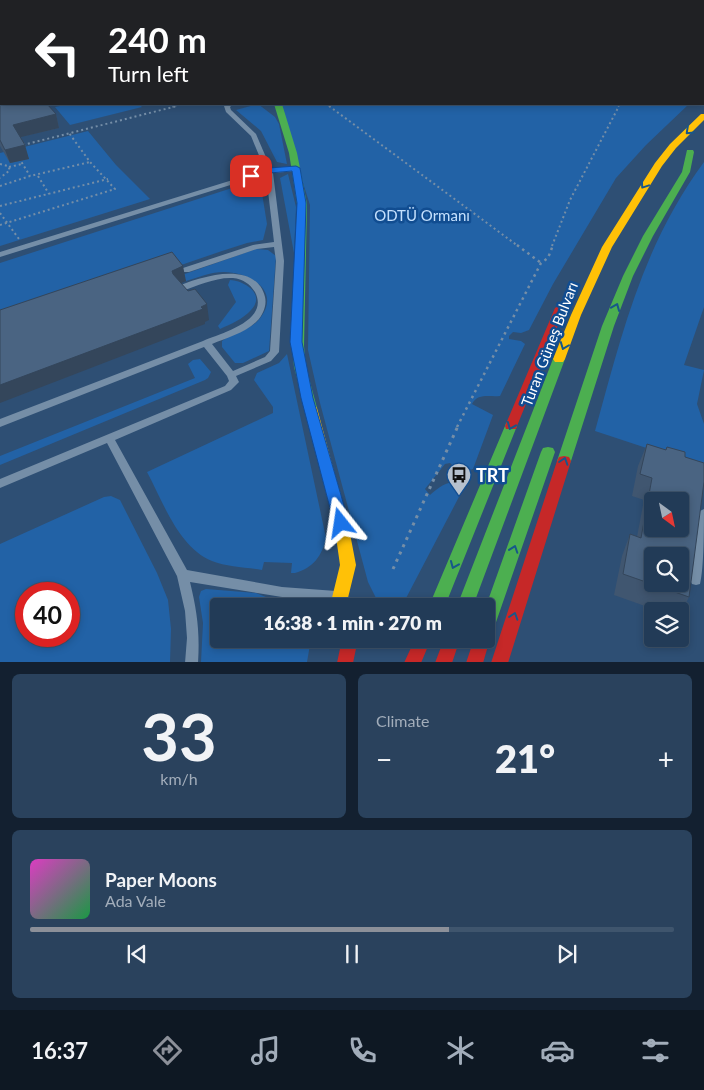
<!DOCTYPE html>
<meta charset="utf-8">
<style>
body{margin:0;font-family:Lato,sans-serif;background:#2a425d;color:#f1f3f6;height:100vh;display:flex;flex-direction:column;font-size:19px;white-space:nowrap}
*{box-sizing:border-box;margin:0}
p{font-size:16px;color:#a2adba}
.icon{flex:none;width:28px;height:28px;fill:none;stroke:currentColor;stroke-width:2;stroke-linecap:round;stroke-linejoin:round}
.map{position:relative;height:662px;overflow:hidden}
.side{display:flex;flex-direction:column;gap:12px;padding:12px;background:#132030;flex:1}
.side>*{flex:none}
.guide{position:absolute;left:0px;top:0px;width:705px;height:105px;box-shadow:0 2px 8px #0003,0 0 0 1px #3f556d;background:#202124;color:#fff;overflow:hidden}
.needle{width:32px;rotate:147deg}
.controls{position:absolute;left:644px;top:492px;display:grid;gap:10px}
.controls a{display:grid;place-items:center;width:45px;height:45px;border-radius:5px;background:#223b57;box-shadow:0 2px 8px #0003,0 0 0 1px #3f556d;font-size:25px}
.speed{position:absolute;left:15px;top:582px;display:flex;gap:10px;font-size:25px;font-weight:700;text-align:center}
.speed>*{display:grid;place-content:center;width:65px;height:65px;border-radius:50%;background:#223b57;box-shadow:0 2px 8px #0003,0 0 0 1px #3f556d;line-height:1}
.speed .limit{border:8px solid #d22;background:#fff;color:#111}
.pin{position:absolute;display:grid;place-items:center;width:42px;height:42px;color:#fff;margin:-21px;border-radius:10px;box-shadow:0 2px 8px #0006}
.me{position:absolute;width:55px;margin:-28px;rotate:345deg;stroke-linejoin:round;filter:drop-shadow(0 0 4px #0008)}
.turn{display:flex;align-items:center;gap:18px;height:105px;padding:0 25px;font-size:22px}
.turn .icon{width:65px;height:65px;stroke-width:2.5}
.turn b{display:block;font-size:35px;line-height:42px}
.big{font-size:38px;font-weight:800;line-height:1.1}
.side .widget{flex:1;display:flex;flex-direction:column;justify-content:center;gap:8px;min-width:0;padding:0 18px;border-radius:8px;background:#2a425d}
.side .dial{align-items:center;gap:0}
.dial b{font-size:65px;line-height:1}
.song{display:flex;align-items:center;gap:15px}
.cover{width:60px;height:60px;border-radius:8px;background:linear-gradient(135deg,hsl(310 70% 55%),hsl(140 70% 35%))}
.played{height:5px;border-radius:2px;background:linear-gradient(90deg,#8c9099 65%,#3f556d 65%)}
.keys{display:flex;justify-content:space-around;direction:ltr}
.heat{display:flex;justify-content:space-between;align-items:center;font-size:28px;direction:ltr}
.side .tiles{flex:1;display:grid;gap:12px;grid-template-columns:1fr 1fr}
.widget:last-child{grid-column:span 2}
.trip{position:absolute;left:210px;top:598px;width:285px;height:50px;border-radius:5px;background:#223b57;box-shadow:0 2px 8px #0003,0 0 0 1px #3f556d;font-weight:800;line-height:50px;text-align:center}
.menu{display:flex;height:80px;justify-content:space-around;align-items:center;background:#0e1823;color:#a2adba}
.menu .icon{width:35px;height:35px}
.menu .current{color:#8c9099}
.menu b{font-size:22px;color:#f1f3f6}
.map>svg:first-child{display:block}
.green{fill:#2262a6;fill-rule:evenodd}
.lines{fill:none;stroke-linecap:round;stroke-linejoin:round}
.path-far3{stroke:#758ea7;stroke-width:1;stroke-dasharray:1 2.5;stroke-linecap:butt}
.path-far2{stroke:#758ea7;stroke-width:2;stroke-dasharray:2 3;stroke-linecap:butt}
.path-far1{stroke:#758ea7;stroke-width:2.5;stroke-dasharray:2.5 4;stroke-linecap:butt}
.path{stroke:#758ea7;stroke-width:3;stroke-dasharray:3 5;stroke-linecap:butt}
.lane{fill:#758ea7;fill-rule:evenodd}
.fast{fill:#4caf50;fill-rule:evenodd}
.slow{fill:#ffc107;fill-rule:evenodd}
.jam{fill:#c62828;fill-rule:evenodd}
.wall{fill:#405670}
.shaded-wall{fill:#34465b}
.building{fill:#4a6482;stroke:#34465b;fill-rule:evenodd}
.oneway{stroke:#17578a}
.route{fill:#1a73e8;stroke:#114b97}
.labels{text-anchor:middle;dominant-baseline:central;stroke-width:5;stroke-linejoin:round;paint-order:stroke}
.park-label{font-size:15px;fill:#c4e0fd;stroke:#114d91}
.street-label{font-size:15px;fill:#fff;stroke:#114d91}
.near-poi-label{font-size:18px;font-weight:bold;fill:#fff;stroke:#114d91;text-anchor:start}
</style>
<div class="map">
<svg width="704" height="663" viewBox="0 0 704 663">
<rect width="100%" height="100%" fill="#2e4f74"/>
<path class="green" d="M 224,0 L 704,0 L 704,90 L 704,1 Z
M 70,104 L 139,104 L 142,107 L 70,125 L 55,107 Z
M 258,104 L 275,117 L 279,124 L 287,164 L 277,162 L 261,131 L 236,110 Z
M 278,104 L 689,104 L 646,145 L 616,178 L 553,284 L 529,330 L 521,333 L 513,332 L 509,336 L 509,339 L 521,341 L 525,344 L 500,396 C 488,397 478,393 472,404 L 493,415 L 473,469 L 461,473 L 450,463 L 445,464 L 425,489 L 430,495 C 439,487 456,473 461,493 L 404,602 L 399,606 L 380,606 L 368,582 L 320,403 L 308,350 L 310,205 Z
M 88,131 L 116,165 L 150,199 L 0,246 L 0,153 Z
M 704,162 L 704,307 L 684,365 L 704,370 L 697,404 L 704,424 L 704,467 L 595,431 C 622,333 643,245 704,162 Z
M 288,174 L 296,207 L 294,253 L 280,178 Z
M 257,180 L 260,181 L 267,224 L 263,240 L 247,243 L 222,251 L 0,327 L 0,263 Z
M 256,249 L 268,250 L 276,256 L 269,351 L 243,363 L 235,363 L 222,347 L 222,341 C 234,332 251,331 261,317 C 281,290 248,272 224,272 C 211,272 199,277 186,281 L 182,275 Z
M 230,280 C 245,281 266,294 251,310 C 243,319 231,324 220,329 L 218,326 L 236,302 L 228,285 Z
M 287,354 L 326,538 C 322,556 313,568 295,573 L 291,573 L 292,563 L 264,562 L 262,570 C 245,567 227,567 212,561 C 179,548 163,502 147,472 L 273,413 L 273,407 L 254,380 L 257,373 L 279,363 Z
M 200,359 L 211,372 L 208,378 L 205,380 L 0,465 L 0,456 L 195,378 L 188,364 L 193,360 Z
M 111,496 L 120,500 L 157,573 L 168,600 L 171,629 L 170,662 L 0,662 L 0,544 L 104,497 ZM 26,594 L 69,594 L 69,636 L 26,636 Z
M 206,589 L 256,593 L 288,606 L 219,606 L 219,639 L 311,639 L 307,662 L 201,662 L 203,623 L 199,597 L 201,591 Z"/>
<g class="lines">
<path class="path-far3" d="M 701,1 L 704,0
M 326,104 L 330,107
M 172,107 L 185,104
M 618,107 L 620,104"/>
<path class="path-far2" d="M 329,106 L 518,246
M 23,145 L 177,106
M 19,158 L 30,176
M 0,164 L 8,166 L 10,170 L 0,178
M 9,167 L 22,164
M 38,176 L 49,194
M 0,186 L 30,176 L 90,162
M 0,206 L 108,179
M 0,213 L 19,239
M 0,225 L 115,189 L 90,162 L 69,133
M 552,246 L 570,200 L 619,106"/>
<path class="path-far1" d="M 517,245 L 541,263
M 457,427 L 541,263 L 548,258 L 553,245"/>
<path class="path" d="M 393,569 L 458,426"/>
<path class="lane" d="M 0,68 L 1,68 L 1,72 L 0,72 Z
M 226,104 L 233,104 L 230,107 L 231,110 L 256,134 L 271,169 L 296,167 L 299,169 L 296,171 L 273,173 L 284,261 L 279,352 L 271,361 L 236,376 L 239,382 L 231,390 L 115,440 L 187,570 L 282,587 L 336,591 L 340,593 L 342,597 L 340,601 L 336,603 L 282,597 L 190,582 C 197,611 200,632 198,663 L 185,663 L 187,638 L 185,611 L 177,576 L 107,443 L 0,488 L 0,479 L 225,386 L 229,381 L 227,376 L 204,347 L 0,427 L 0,419 L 203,341 C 221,333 270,321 255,292 C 250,284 243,279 233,278 C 215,277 198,286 181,291 L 177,288 C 183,283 194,280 202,278 C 223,272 258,268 265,297 C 267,305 263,315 257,321 C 245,333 226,338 212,344 L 233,371 L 265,357 L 270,351 L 276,261 L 274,247 L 257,249 L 189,272 L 183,272 L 182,270 L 183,268 L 253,245 L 274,242 L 266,174 L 0,257 L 0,252 L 265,170 L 251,136 L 226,112 L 224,106 Z
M 704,509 C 704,528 704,568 700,584 L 696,585 L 692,584 L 690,580 L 698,514 L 700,511 Z"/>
<path class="fast" d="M 221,0 L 227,0 L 228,1 L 222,1 Z
M 274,104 L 282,104 L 297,153 L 307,204 L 304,346 L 306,367 L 317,408 L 315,411 L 307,411 L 305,408 L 294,367 L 292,346 L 297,204 L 289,153 Z
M 687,150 L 693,150 L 694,152 L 690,172 L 653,236 L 633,276 L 614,326 L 571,461 L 569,465 L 564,466 L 559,465 L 557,461 L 602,326 L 623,276 L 643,236 L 682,172 Z
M 559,355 L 565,359 L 473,606 L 457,606 L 553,359 Z
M 511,421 L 516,423 L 517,426 L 445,606 L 429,606 L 505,426 L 506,423 Z
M 548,447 L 553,448 L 555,452 L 494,628 L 492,633 L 486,635 L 486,606 L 541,452 L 543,448 Z"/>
<path class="slow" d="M 701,114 L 704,114 L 704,120 L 676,148 L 662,166 L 612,247 L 581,315 L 565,359 L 563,362 L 555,362 L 553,359 L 571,315 L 602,247 L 655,163 L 670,144 Z
M 311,403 L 315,405 L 317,408 L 348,523 L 356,565 L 346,606 L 330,606 L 340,565 L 334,523 L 305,408 L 307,405 Z"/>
<path class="jam" d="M 560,305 L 565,308 L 517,426 L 516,429 L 506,429 L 505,426 L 555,308 Z
M 564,456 L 569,457 L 571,461 L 508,663 L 491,663 L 557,461 L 559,457 Z
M 486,633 L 490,639 L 483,663 L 466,663 L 474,639 L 486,639 Z
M 342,639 L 358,639 L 353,663 L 337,663 Z
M 415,639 L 431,639 L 421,663 L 404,663 Z
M 444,639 L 460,639 L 452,663 L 435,663 Z"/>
</g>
<path class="wall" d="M 133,0 L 204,0 L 206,1 L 134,1 Z
M 0,23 L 1,23 L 1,46 L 0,44 Z
M 0,93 L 56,114 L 59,128 L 20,137 L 29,159 L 10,163 L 0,146 Z
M 647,444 L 665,450 L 667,447 L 685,457 L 689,597 L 680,615 L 680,611 L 659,611 L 614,595 L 622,556 L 630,534 L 637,537 L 644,500 L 632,496 L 638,466 Z"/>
<path class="shaded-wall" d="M 56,114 L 59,128 L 17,138 L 13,125 Z
M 25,145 L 29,159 L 10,163 L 5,150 Z
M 183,266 L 186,281 L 175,286 L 172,271 Z
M 207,304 L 209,320 L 205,322 L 205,324 L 0,403 L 0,385 Z"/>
<path class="building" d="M 34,0 L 47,0 L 48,1 L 27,1 Z
M 144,0 L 204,0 L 206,1 L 146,1 Z
M 0,23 L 1,23 L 1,39 L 0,37 Z
M 0,93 L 1,93 L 1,104 L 47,104 L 56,114 L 13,125 L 25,145 L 5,150 L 0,140 Z
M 172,252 L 183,266 L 172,271 L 173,274 L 188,291 L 195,289 L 207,304 L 201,307 L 203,309 L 0,385 L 0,310 Z
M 647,444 L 666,450 L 667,447 L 685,452 L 685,457 L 704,463 L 704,482 L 689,597 L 623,574 L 630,534 L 641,538 L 652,478 L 640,474 ZM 652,501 L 680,501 L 680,529 L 652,529 ZM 652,556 L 680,556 L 680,584 L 652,584 Z"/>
<defs><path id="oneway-chevron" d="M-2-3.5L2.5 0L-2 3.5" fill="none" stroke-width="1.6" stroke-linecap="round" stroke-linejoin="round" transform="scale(1.25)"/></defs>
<g class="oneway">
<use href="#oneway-chevron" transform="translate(689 131) rotate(137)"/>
<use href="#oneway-chevron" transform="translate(644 185) rotate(124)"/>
<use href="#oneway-chevron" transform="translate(616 307) rotate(-68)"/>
<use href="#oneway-chevron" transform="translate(564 346) rotate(111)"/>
<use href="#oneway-chevron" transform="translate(511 426) rotate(112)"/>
<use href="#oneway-chevron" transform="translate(564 461) rotate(-72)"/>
<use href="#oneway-chevron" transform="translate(514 549) rotate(-71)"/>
<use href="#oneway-chevron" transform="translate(454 565) rotate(113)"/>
<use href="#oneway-chevron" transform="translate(514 616) rotate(-72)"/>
</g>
<path class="route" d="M 296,166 L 300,168 L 306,203 L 302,342 L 313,398 L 349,523 L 346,528 L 341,529 L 336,528 L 334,523 L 301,398 L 290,342 L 297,203 L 292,171 L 270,173 L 251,179 L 247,176 L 269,168 Z"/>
<defs>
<symbol id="bus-pin" viewBox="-11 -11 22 30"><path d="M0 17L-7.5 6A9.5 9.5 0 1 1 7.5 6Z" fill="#b6c1ce" stroke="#114d91"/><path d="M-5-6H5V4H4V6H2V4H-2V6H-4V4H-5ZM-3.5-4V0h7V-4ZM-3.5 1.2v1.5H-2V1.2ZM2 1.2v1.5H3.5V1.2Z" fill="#111"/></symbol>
</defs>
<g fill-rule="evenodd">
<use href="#bus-pin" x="445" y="461" width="28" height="38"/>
</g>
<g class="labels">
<g class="park-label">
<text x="422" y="215">ODTÜ Ormanı</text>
</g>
<g class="street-label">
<text transform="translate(549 344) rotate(-69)">Turan Güneş Bulvarı</text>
</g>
<g class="near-poi-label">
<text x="476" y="475">TRT</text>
</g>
</g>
</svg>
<div class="controls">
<a><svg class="needle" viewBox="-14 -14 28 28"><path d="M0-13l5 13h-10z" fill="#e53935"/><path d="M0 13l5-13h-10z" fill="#a2adba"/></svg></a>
<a><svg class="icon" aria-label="search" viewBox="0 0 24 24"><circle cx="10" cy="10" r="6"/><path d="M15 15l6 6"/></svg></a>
<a><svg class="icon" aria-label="layers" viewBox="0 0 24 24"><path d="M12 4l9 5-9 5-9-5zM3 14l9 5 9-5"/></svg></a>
</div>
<div class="speed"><div class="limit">40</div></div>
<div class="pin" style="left:251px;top:176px;background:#d93025"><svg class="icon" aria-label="arrive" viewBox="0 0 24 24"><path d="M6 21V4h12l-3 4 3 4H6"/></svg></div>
<svg class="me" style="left:341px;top:523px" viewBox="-20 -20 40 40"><path d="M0-17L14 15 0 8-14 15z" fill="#1a73e8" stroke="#fff" stroke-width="4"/></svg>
<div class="trip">16:38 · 1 min · 270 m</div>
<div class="guide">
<div class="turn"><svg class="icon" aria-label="left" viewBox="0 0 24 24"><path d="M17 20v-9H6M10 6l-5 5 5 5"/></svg><div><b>240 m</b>Turn left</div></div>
</div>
</div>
<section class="side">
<div class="tiles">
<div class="widget dial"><b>33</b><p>km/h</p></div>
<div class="widget"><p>Climate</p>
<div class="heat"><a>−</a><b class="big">21°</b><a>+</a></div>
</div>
<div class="widget">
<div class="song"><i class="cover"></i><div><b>Paper Moons</b><p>Ada Vale</p></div></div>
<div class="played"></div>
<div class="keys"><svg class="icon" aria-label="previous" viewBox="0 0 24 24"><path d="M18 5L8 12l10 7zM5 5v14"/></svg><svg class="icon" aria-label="pause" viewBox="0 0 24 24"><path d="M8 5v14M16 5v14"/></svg><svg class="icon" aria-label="next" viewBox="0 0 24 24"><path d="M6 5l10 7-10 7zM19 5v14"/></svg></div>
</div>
</div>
</section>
<nav class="menu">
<b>16:37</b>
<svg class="icon current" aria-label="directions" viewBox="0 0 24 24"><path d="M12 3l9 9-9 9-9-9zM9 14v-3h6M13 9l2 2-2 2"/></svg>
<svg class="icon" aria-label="music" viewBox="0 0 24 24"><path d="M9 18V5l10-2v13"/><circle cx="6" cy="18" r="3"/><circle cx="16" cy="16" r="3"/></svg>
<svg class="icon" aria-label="phone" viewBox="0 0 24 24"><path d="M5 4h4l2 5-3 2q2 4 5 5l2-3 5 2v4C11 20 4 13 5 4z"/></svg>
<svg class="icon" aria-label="climate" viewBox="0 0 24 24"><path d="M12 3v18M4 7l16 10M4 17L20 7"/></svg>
<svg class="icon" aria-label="car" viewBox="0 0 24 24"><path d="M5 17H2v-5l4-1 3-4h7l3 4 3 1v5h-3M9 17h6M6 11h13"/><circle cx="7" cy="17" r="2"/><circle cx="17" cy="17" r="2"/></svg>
<svg class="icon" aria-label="filters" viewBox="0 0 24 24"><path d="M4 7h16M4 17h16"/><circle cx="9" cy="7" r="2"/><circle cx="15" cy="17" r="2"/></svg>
</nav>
